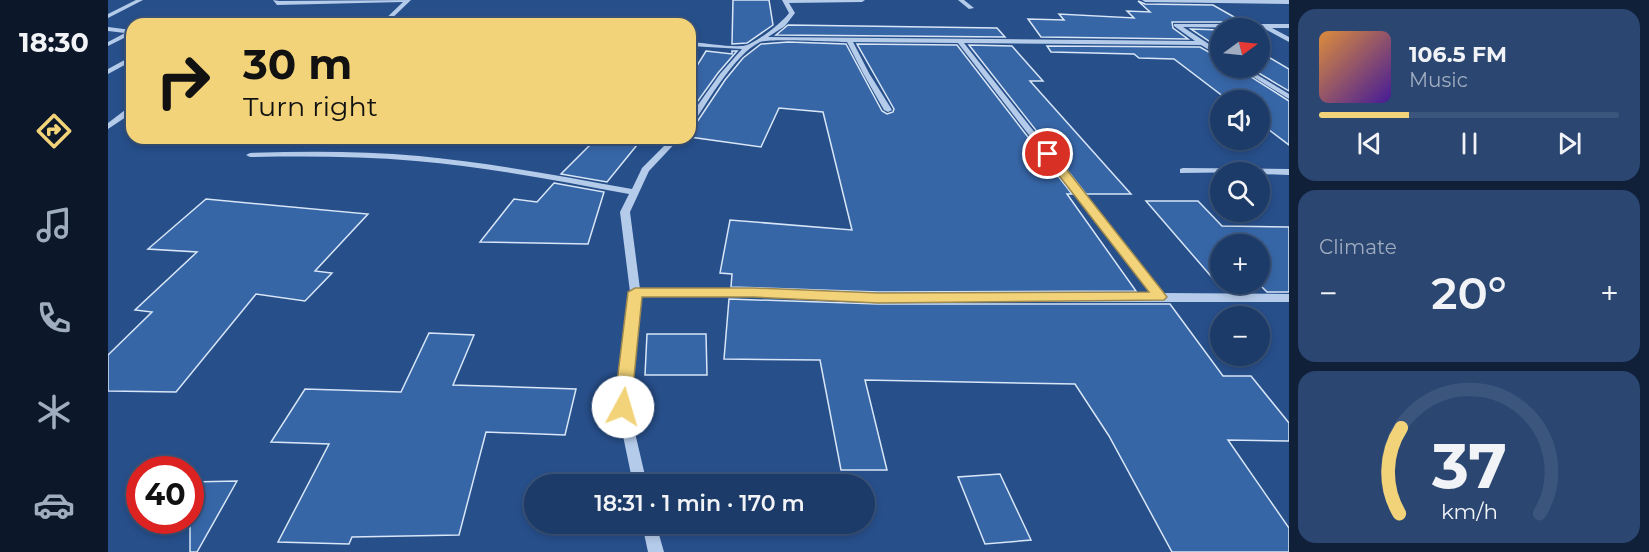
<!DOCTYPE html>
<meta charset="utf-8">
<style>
body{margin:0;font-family:Montserrat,sans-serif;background:#2a4671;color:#f1f3f6;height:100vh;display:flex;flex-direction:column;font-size:22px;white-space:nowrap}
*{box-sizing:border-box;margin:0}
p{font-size:20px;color:#a0adc0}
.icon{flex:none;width:33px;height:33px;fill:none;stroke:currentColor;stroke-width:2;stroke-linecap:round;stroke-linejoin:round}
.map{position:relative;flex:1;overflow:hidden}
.details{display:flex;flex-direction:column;gap:9px;padding:9px;background:#102039;width:360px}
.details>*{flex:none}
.top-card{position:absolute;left:18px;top:18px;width:570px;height:126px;border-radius:18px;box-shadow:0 3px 9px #0003,0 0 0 2px #3b557c;background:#f2d379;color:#111;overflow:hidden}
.needle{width:39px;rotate:75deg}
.fabs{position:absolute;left:1102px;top:18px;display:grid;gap:12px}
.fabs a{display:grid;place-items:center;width:60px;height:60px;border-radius:50%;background:#1d3b68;box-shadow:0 3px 9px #0003,0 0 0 2px #3b557c;font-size:30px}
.speed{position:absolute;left:18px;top:456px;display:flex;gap:12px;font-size:30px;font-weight:700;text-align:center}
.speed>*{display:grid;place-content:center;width:78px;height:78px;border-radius:50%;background:#1d3b68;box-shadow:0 3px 9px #0003,0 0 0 2px #3b557c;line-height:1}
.speed .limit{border:9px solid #d22;background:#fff;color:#111}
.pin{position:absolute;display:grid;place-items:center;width:51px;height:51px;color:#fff;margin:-26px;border:3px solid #fff;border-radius:50%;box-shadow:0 2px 6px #0007}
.me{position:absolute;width:66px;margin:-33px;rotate:6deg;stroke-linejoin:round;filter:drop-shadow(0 0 4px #0008)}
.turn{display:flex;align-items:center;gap:21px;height:126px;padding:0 18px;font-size:27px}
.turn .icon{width:78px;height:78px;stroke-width:2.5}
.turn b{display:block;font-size:42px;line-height:51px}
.big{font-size:45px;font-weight:600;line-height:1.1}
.details .widget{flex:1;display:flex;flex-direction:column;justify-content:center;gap:9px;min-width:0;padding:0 21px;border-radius:18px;background:#2a4671}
.details .dial{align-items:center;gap:0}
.dial svg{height:156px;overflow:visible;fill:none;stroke:#3b557c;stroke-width:7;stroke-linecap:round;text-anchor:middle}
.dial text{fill:#f1f3f6;stroke:none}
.song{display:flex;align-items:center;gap:18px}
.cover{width:72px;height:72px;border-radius:9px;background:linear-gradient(135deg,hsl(30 70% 55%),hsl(260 70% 35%))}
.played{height:6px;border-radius:3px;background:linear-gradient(90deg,#f2d379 30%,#3b557c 30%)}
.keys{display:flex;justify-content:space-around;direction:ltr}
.heat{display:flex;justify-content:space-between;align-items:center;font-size:33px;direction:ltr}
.trip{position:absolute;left:416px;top:474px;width:351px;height:60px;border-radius:30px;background:#1d3b68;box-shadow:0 3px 9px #0003,0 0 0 2px #3b557c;font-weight:600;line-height:60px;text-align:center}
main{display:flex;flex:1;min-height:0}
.tab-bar{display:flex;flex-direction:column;width:108px;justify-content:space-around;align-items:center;background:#0c182a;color:#a0adc0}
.tab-bar .icon{width:42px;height:42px}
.tab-bar .selected{color:#f2d379}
.tab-bar b{font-size:27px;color:#f1f3f6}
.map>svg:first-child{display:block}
.building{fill:#3766a7;stroke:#d8e6f7;stroke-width:1.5}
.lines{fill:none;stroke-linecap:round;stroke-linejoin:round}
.minor{fill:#b4cbea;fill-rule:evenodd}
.route{fill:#f2d379;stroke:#9d894f;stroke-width:1.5}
</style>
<main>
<nav class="tab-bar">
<b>18:30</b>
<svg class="icon selected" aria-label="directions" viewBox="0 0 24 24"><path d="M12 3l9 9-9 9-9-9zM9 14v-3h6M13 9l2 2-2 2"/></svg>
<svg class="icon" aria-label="music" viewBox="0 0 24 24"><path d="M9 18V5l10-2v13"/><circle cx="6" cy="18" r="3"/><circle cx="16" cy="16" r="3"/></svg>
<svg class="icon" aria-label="phone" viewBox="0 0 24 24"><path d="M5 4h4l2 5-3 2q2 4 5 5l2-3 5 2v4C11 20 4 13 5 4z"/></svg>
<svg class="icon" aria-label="climate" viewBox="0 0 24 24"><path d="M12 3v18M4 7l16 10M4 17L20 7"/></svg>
<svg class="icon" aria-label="car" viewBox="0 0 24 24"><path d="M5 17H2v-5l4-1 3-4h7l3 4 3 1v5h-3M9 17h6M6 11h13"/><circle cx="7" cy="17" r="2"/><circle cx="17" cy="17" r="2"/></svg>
</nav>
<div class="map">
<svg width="1181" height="552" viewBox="0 0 1181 552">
<rect width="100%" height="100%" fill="#274f8a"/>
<path class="building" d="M 625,0 L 661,0 L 665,25 L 639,43 L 624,44 Z
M 1030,1 L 1037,4 L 1105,5 L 1135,22 L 1064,22 L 1065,28 L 1080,39 L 933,37 L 920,19 L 956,20 L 951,14 L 1026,18 L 1019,11 L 1042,12 Z
M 680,25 L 889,28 L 897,37 L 668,35 Z
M 1083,29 L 1113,30 L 1113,49 Z
M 680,42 L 738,44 L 774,111 L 779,114 L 785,112 L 786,109 L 749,44 L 849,45 L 964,194 L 959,194 L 1028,291 L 770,292 L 623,287 L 624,274 L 612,273 L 622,220 L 744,230 L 715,112 L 671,108 L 653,147 L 582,137 L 582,126 L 587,125 L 617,80 L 635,58 L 653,44 Z
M 861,45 L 904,46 L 935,81 L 922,81 L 1023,194 L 978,194 Z
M 939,46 L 1092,47 L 1113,59 L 1113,68 L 1129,68 L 1181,101 L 1181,145 L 1152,123 L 1152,100 L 1120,100 L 1066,59 L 1031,58 L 1026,54 L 943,52 Z
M 598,51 L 624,54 L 624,51 L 629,51 L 610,73 L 582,112 L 582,77 Z
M 1152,52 L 1181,69 L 1181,91 L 1142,68 L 1152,68 Z
M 488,139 L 529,145 L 499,182 L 453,174 Z
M 446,183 L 496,192 L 480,244 L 372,242 L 406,199 L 429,202 Z
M 98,199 L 260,214 L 207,271 L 224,273 L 197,301 L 148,294 L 68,392 L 0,391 L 0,355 L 44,312 L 27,310 L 89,252 L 40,249 Z
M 1038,201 L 1090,201 L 1114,226 L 1181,227 L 1181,292 L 1159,292 L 1151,284 L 1152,244 L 1113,244 L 1113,283 L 1108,282 Z
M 621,299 L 770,304 L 1062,304 L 1115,376 L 1143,376 L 1181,423 L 1181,441 L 1120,440 L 1181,528 L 1181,552 L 1064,552 L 1001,436 L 967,384 L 757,380 L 779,470 L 733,470 L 712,360 L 616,359 Z
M 321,333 L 366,335 L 345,385 L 468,389 L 457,435 L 378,432 L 351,535 L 244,537 L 241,544 L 170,542 L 221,444 L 163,442 L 197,389 L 293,392 Z
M 539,334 L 598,334 L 599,375 L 537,375 Z
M 892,474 L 923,540 L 877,544 L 850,477 Z
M 129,481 L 89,552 L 82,552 L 82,482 Z"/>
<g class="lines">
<path class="minor" d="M 28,0 L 35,0 L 0,18 L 0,14 Z
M 165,0 L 171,1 L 303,0 L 278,24 L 272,24 L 295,2 L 169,5 Z
M 674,0 L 757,0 L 754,2 L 681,3 L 687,13 L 677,26 L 660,37 L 1087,41 L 1066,26 L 1066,24 L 1181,24 L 1181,28 L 1164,28 L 1181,37 L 1181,42 L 1155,28 L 1075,27 L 1113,52 L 1113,57 L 1093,45 L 856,43 L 1054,293 L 1181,294 L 1181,302 L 770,302 L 646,297 L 532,296 L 521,407 L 539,484 L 525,484 L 509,407 L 522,292 L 512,212 L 521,194 C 450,181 379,167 308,161 C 252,156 197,156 142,157 L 138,155 L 142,153 C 198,151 255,151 311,156 C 383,163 453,176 524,189 L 534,168 L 564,138 L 572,138 L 541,171 L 522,212 L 532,289 L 646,289 L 770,294 L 1043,293 L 850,43 L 745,42 L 761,73 L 784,110 L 780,112 L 776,110 L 755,73 L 739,42 C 724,42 661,38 652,42 C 627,54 600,101 585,124 L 582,124 L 582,116 L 612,74 L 634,49 L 582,46 L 582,42 C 599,43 618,47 635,46 C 646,45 675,22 681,13 Z
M 850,0 L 856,0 L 866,8 L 861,9 Z
M 1034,0 L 1181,0 L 1181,4 L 1037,2 Z
M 0,27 L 24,30 L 24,34 L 0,46 L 0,42 L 17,33 L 0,31 Z
M 24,56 L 24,61 L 0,74 L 0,69 Z
M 1131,68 L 1138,68 L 1181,94 L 1181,99 Z
M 21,107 L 24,107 L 24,113 L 0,129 L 0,123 Z
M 1075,168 L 1181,169 L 1181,175 L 1152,174 L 1152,172 L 1072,173 L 1072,169 Z
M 534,524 L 548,524 L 556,552 L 540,552 Z"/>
</g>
<path class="route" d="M 940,150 L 944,151 L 1056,293 L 1059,297 L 1056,300 L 770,303 L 646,297 L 534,297 L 523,407 L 521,412 L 515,414 L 509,412 L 506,407 L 520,292 L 527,288 L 646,288 L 770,293 L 1041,292 L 936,156 L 936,151 Z"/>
</svg>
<div class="fabs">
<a><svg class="needle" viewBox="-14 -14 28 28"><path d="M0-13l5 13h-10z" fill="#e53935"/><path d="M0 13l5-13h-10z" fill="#a0adc0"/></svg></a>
<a><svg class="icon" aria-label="sound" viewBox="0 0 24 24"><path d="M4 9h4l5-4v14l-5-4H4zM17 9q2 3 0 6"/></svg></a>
<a><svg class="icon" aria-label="search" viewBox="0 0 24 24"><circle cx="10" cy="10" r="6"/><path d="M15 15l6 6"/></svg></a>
<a>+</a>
<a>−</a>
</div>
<div class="speed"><div class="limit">40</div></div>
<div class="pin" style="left:940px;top:154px;background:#d93025"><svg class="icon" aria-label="arrive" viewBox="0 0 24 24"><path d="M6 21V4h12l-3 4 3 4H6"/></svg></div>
<svg class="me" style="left:515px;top:407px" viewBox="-20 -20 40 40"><circle r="19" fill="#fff"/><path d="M0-13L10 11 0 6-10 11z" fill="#f2d379"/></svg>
<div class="trip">18:31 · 1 min · 170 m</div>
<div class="top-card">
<div class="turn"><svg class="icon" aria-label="right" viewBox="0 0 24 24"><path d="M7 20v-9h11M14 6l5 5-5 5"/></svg><div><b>30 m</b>Turn right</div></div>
</div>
</div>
<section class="details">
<div class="widget">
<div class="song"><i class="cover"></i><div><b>106.5 FM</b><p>Music</p></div></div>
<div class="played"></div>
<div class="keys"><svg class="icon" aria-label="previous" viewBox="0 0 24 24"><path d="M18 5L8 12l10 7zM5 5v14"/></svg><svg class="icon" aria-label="pause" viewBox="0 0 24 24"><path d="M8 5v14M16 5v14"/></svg><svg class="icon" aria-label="next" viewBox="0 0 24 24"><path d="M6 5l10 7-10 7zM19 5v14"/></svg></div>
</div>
<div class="widget"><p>Climate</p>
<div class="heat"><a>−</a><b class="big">20°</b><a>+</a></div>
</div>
<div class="widget dial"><svg viewBox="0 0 100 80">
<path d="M14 69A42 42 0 1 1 86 69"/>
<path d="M14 69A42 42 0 0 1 15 25" stroke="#f2d379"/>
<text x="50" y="56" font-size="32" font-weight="700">37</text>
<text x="50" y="72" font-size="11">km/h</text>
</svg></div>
</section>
</main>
